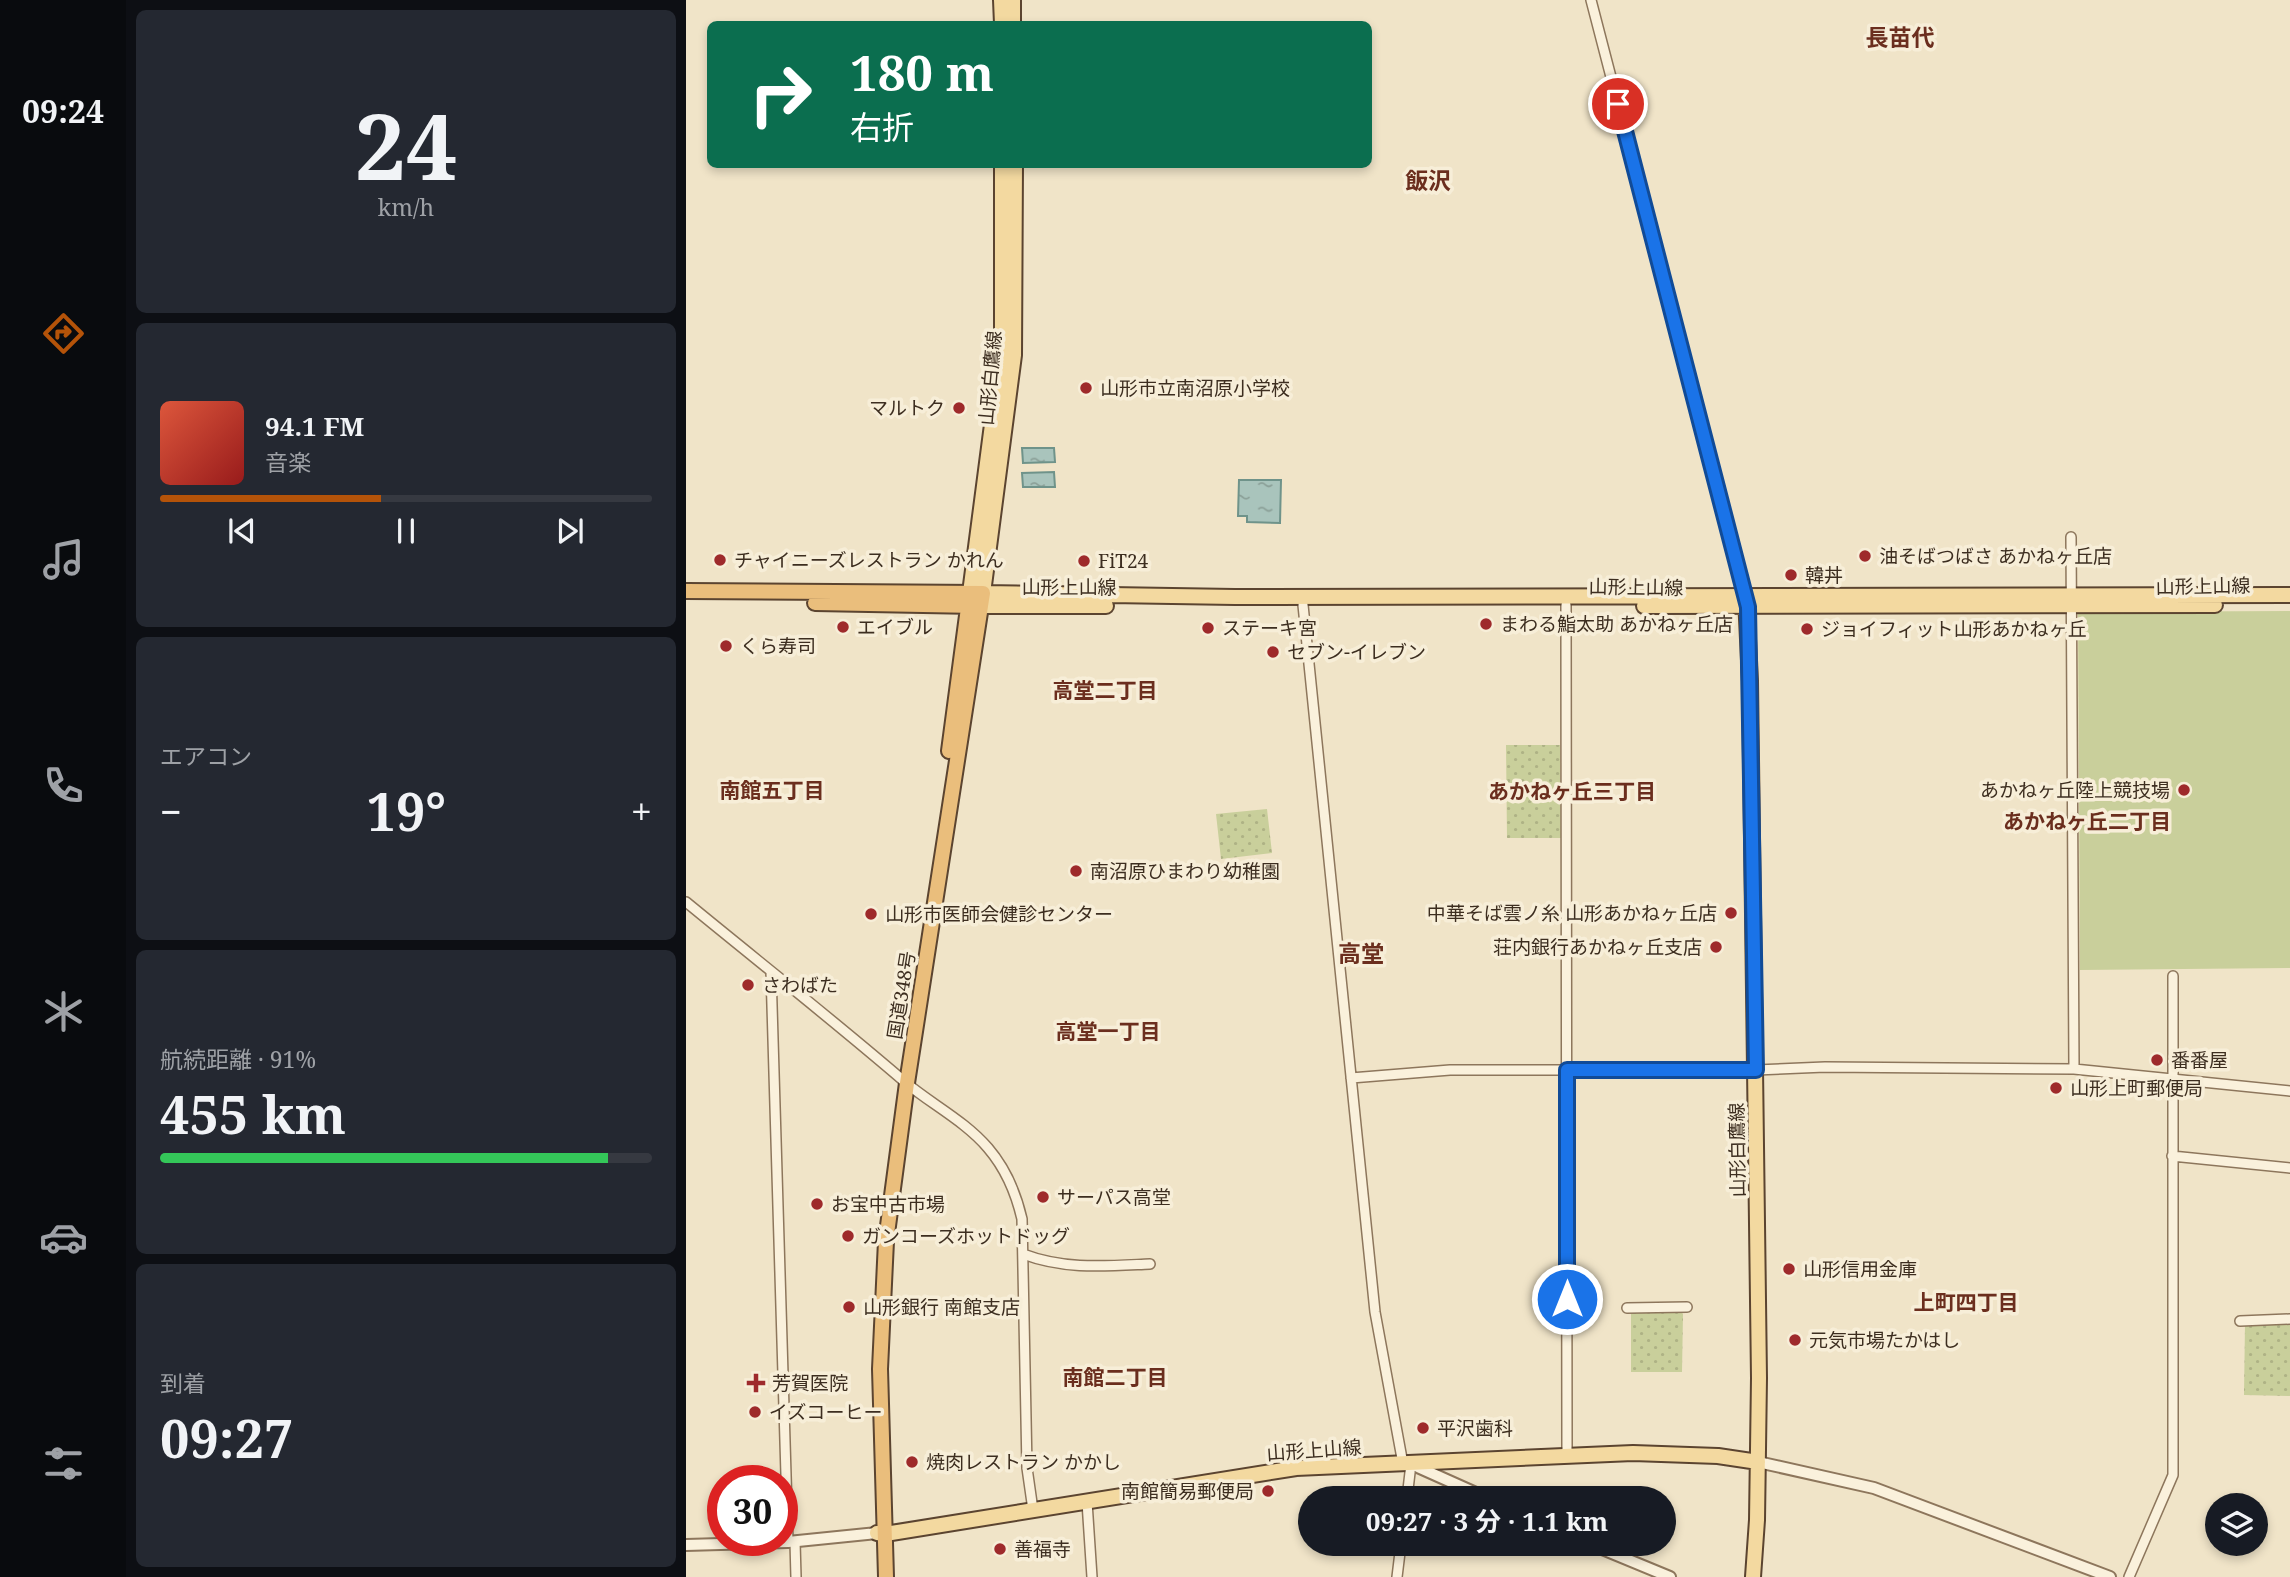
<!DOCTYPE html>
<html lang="ja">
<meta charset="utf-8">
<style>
body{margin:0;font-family:"Noto Serif","Noto Sans JP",serif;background:#242831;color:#f1f3f6;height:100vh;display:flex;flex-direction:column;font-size:26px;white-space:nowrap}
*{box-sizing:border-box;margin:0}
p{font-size:23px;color:#9ea1a6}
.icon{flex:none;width:38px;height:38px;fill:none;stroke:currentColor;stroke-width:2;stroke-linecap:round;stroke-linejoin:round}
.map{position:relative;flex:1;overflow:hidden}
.details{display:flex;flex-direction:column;gap:10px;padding:10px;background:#0d0f14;width:560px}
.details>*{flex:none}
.guide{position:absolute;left:21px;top:21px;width:665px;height:147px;border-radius:10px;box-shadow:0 4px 10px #0003;background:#0b6e4f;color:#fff;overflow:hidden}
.fabs{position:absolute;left:1519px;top:1493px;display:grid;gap:14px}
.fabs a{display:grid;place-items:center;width:63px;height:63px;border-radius:50%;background:#171b24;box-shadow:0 4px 10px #0003;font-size:35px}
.speed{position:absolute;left:21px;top:1465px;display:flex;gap:14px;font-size:35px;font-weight:700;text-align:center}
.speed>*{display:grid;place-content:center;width:91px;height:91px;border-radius:50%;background:#171b24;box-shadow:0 4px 10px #0003;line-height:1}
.speed .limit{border:10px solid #d22;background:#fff;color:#111}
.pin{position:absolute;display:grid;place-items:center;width:60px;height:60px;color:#fff;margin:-30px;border:4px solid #fff;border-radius:50%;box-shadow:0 2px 7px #0007}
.me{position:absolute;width:77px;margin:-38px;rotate:0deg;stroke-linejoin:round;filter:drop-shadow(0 0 5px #0008)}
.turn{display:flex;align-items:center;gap:24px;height:147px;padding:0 28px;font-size:32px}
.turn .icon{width:91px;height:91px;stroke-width:2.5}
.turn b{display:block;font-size:49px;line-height:60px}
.big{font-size:52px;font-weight:700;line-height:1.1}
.details .card{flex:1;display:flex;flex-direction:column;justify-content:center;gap:10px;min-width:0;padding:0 24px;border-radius:10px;background:#242831}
.details .dial{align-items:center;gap:0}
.dial b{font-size:91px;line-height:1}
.song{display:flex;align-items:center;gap:21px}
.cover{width:84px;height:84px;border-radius:10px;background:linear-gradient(135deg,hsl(10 70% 55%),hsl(0 70% 35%))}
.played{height:7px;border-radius:4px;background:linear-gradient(90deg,#b45309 45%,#363941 45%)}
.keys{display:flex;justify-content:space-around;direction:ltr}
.heat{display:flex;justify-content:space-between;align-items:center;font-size:38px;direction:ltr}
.charge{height:10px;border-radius:5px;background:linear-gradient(90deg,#34c759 91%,#363941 0)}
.trip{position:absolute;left:612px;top:1486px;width:378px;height:70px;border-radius:35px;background:#171b24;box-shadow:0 4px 10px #0003;font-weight:700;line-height:70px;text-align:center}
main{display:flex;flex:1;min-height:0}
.menu{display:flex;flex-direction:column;width:126px;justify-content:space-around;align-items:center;background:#090b0e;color:#9ea1a6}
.menu .icon{width:49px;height:49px}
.menu .active{color:#b45309}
.menu b{font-size:32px;color:#f1f3f6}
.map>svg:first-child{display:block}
.grass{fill:#c9cf9b}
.park{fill:url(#park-dots)}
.water{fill:url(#water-ripples);stroke:#6f938a;stroke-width:2}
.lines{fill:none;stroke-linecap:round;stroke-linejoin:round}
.minor-casing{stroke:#8d765c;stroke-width:12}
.tertiary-casing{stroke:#8d765c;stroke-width:14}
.primary-casing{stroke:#5b4430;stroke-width:18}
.trunk-casing{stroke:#5b4430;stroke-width:18}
.minor{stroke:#faf1dc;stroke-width:9}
.tertiary{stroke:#faf1dc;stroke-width:10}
.primary{stroke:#f3d9a0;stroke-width:14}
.trunk{stroke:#eabe7c;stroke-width:14}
.route-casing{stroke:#114b97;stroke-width:18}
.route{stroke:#1a73e8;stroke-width:12}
.poi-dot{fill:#9e2a2b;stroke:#f7eed8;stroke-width:2.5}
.labels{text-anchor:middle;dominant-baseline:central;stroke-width:7;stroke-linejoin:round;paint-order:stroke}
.street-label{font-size:19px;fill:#3d2e20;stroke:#f7eed8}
.poi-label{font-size:19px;fill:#3d2e20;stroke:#f7eed8;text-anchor:start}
.neighbourhood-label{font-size:21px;font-weight:bold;fill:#6b2e1e;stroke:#f7eed8}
.quarter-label{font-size:23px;font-weight:bold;fill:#6b2e1e;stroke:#f7eed8}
</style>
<main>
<nav class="menu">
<b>09:24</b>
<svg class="icon active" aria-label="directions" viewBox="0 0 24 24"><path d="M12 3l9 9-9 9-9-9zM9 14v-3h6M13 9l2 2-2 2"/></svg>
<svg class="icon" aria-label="music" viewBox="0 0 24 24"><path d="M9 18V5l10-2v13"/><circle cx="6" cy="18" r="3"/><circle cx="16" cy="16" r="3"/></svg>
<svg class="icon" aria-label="phone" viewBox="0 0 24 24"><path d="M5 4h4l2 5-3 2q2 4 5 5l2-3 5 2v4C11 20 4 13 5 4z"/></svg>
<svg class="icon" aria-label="climate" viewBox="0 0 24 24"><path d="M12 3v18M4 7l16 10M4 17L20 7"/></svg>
<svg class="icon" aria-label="car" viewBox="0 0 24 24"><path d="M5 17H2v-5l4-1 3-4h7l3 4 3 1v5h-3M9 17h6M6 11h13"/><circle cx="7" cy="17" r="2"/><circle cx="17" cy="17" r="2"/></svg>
<svg class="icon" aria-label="filters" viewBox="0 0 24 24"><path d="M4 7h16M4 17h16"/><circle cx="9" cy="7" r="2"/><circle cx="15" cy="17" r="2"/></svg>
</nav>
<section class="details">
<div class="card dial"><b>24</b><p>km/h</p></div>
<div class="card">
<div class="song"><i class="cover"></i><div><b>94.1 FM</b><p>音楽</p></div></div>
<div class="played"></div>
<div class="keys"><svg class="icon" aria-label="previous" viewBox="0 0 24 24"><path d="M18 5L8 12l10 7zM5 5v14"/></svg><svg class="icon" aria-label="pause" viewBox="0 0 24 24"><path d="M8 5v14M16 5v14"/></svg><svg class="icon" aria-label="next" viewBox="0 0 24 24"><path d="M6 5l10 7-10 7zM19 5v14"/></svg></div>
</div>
<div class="card"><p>エアコン</p>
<div class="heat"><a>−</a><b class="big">19°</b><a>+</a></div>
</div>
<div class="card"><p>航続距離 · 91%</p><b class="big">455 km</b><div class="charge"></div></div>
<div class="card"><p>到着</p><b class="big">09:27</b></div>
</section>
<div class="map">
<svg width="1604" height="1577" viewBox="0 0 1604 1577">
<defs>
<pattern id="park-dots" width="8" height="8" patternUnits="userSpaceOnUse" patternTransform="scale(1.75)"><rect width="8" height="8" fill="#c9cf9b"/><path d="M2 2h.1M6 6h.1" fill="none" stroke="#aeb285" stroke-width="1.8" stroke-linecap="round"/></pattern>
<pattern id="water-ripples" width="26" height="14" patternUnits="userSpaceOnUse" patternTransform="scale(1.75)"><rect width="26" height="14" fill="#a9c4bc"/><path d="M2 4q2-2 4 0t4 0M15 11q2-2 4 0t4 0" fill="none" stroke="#8ba098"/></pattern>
</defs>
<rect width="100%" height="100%" fill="#f0e4c8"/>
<path class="grass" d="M 1604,611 L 1604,968 L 1394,970 L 1392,612 Z"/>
<path class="park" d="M 820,745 L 874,745 L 875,838 L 821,838 Z
M 581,809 L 586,853 L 535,859 L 530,814 Z
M 993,1309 L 997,1314 L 996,1372 L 945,1372 L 945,1314 L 947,1310 Z
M 1559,1324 L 1604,1324 L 1604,1396 L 1558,1395 Z"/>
<path class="water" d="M 336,448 L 368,448 L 369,462 L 337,463 Z
M 368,472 L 369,487 L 337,487 L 336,473 Z
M 553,480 L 595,480 L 594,523 L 561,522 L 561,516 L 552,516 Z"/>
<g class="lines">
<defs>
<path id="minor" d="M 905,0 L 1060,597
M 1385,537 L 1388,1069
M 617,605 L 689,1312 L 717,1464
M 880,605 L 881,1455
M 0,902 C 73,962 147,1020 219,1082 C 245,1104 279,1121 302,1148 C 320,1169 330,1193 336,1219 L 341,1468 L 347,1510
M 85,972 L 102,1542
M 665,1078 L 764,1070 L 1070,1070 L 1139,1067 L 1388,1069 L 1604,1091
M 1486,1156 L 1604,1168
M 337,1254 C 379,1270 420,1266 464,1264
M 941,1308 L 1001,1307
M 1554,1321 L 1604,1319
M 721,1498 L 725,1464
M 401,1502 L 406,1577
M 109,1542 L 110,1577
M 711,1577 L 715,1544
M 1443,1577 L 1487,1475 L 1487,976"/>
<path id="tertiary" d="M 1072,1462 L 1188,1488 L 1424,1577
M 725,1464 L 801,1498
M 904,1544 L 984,1577
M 0,1545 L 102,1542 L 191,1533"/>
<path id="primary" d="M 315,0 L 316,24
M 327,0 L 327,24
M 329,164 L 328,355 L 297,593 L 549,597 L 1604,595
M 284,593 L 316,348 L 316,164
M 1060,598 L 1064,681 L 1073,1378 L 1071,1520 L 1067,1577
M 296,606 L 420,606
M 958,606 L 1529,605
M 191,1533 L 199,1534 L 610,1468 L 947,1453 L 1032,1456 L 1072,1462"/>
<path id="trunk" d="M 0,591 L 297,593 L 221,1083 L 200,1241 L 194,1369 L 200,1577
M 129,603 L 291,606
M 263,751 L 284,593"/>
</defs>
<use href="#minor" class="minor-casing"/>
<use href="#tertiary" class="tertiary-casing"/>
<use href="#primary" class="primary-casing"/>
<use href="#trunk" class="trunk-casing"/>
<use href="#minor" class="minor"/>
<use href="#tertiary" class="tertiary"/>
<use href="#primary" class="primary"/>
<use href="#trunk" class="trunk"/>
</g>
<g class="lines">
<defs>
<path id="route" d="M 881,1299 L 881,1070 L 1070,1070 L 1062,607 L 932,104"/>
</defs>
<use href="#route" class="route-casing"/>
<use href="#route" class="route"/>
</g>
<g class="poi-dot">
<circle cx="400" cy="388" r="7"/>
<circle cx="273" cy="408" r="7"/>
<circle cx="1179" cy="556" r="7"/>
<circle cx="34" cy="560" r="7"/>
<circle cx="398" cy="561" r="7"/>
<circle cx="1105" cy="575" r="7"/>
<circle cx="800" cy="624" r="7"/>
<circle cx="157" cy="627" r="7"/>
<circle cx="522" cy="628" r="7"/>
<circle cx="1121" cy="629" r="7"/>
<circle cx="40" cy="646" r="7"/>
<circle cx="587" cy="652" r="7"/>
<circle cx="1498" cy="790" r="7"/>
<circle cx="390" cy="871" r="7"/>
<circle cx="1045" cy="913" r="7"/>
<circle cx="185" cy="914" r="7"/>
<circle cx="1030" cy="947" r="7"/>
<circle cx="62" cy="985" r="7"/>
<circle cx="1471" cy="1060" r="7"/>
<circle cx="1370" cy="1088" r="7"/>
<circle cx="357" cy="1197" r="7"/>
<circle cx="131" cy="1204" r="7"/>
<circle cx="162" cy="1236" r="7"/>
<circle cx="1103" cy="1269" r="7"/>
<circle cx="163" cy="1307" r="7"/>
<circle cx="1109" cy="1340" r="7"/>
<path d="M66.5 1372.5h7v7h7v7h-7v7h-7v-7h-7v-7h7z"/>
<circle cx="69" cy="1412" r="7"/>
<circle cx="737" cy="1428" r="7"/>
<circle cx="226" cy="1462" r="7"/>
<circle cx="582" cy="1491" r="7"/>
<circle cx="314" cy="1549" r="7"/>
</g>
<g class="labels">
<g class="street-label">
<text transform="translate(304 378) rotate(-85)">山形白鷹線</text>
<text transform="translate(1517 586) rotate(-1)">山形上山線</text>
<text x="383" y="587">山形上山線</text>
<text transform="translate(950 587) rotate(1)">山形上山線</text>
<text transform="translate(215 995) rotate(-81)">国道348号</text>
<text transform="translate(1051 1150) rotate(-91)">山形白鷹線</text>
<text transform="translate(628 1450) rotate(-4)">山形上山線</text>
</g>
<g class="poi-label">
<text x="414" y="388">山形市立南沼原小学校</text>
<text x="259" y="408" text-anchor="end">マルトク</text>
<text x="1193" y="556">油そばつばさ あかねヶ丘店</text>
<text x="48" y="560">チャイニーズレストラン かれん</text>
<text x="412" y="561">FiT24</text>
<text x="1119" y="575">韓丼</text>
<text x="814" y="624">まわる鮨太助 あかねヶ丘店</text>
<text x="171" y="627">エイブル</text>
<text x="536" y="628">ステーキ宮</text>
<text x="1135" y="629">ジョイフィット山形あかねヶ丘</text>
<text x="54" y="646">くら寿司</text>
<text x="601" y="652">セブン-イレブン</text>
<text x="1484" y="790" text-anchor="end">あかねヶ丘陸上競技場</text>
<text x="404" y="871">南沼原ひまわり幼稚園</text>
<text x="1031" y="913" text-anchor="end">中華そば雲ノ糸 山形あかねヶ丘店</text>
<text x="199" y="914">山形市医師会健診センター</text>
<text x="1016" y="947" text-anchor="end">荘内銀行あかねヶ丘支店</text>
<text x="76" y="985">さわばた</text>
<text x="1485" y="1060">番番屋</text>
<text x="1384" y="1088">山形上町郵便局</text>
<text x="371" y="1197">サーパス高堂</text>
<text x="145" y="1204">お宝中古市場</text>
<text x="176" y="1236">ガンコーズホットドッグ</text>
<text x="1117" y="1269">山形信用金庫</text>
<text x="177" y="1307">山形銀行 南館支店</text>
<text x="1123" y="1340">元気市場たかはし</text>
<text x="86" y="1383">芳賀医院</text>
<text x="83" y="1412">イズコーヒー</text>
<text x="751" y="1428">平沢歯科</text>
<text x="240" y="1462">焼肉レストラン かかし</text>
<text x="568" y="1491" text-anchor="end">南館簡易郵便局</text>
<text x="328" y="1549">善福寺</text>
</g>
<g class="neighbourhood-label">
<text x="419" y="690">高堂二丁目</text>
<text x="86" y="790">南館五丁目</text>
<text x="886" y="791">あかねヶ丘三丁目</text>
<text x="1401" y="821">あかねヶ丘二丁目</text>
<text x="422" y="1031">高堂一丁目</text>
<text x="1280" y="1302">上町四丁目</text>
<text x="429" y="1377">南館二丁目</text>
</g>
<g class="quarter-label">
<text x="1214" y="37">長苗代</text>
<text x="742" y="180">飯沢</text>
<text x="675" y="953">高堂</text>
</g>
</g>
</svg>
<div class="fabs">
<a><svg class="icon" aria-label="layers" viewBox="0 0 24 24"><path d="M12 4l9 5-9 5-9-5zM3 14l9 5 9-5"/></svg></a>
</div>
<div class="speed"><div class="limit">30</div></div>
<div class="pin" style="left:932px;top:104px;background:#d93025"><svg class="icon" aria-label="arrive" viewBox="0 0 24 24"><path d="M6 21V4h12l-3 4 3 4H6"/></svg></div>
<svg class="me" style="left:881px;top:1299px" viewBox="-20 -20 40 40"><circle r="17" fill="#1a73e8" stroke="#fff" stroke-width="3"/><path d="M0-11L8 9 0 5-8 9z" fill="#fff"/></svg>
<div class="trip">09:27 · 3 分 · 1.1 km</div>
<div class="guide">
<div class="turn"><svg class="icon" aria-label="right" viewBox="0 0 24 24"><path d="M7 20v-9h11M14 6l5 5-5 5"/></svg><div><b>180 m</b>右折</div></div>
</div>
</div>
</main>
